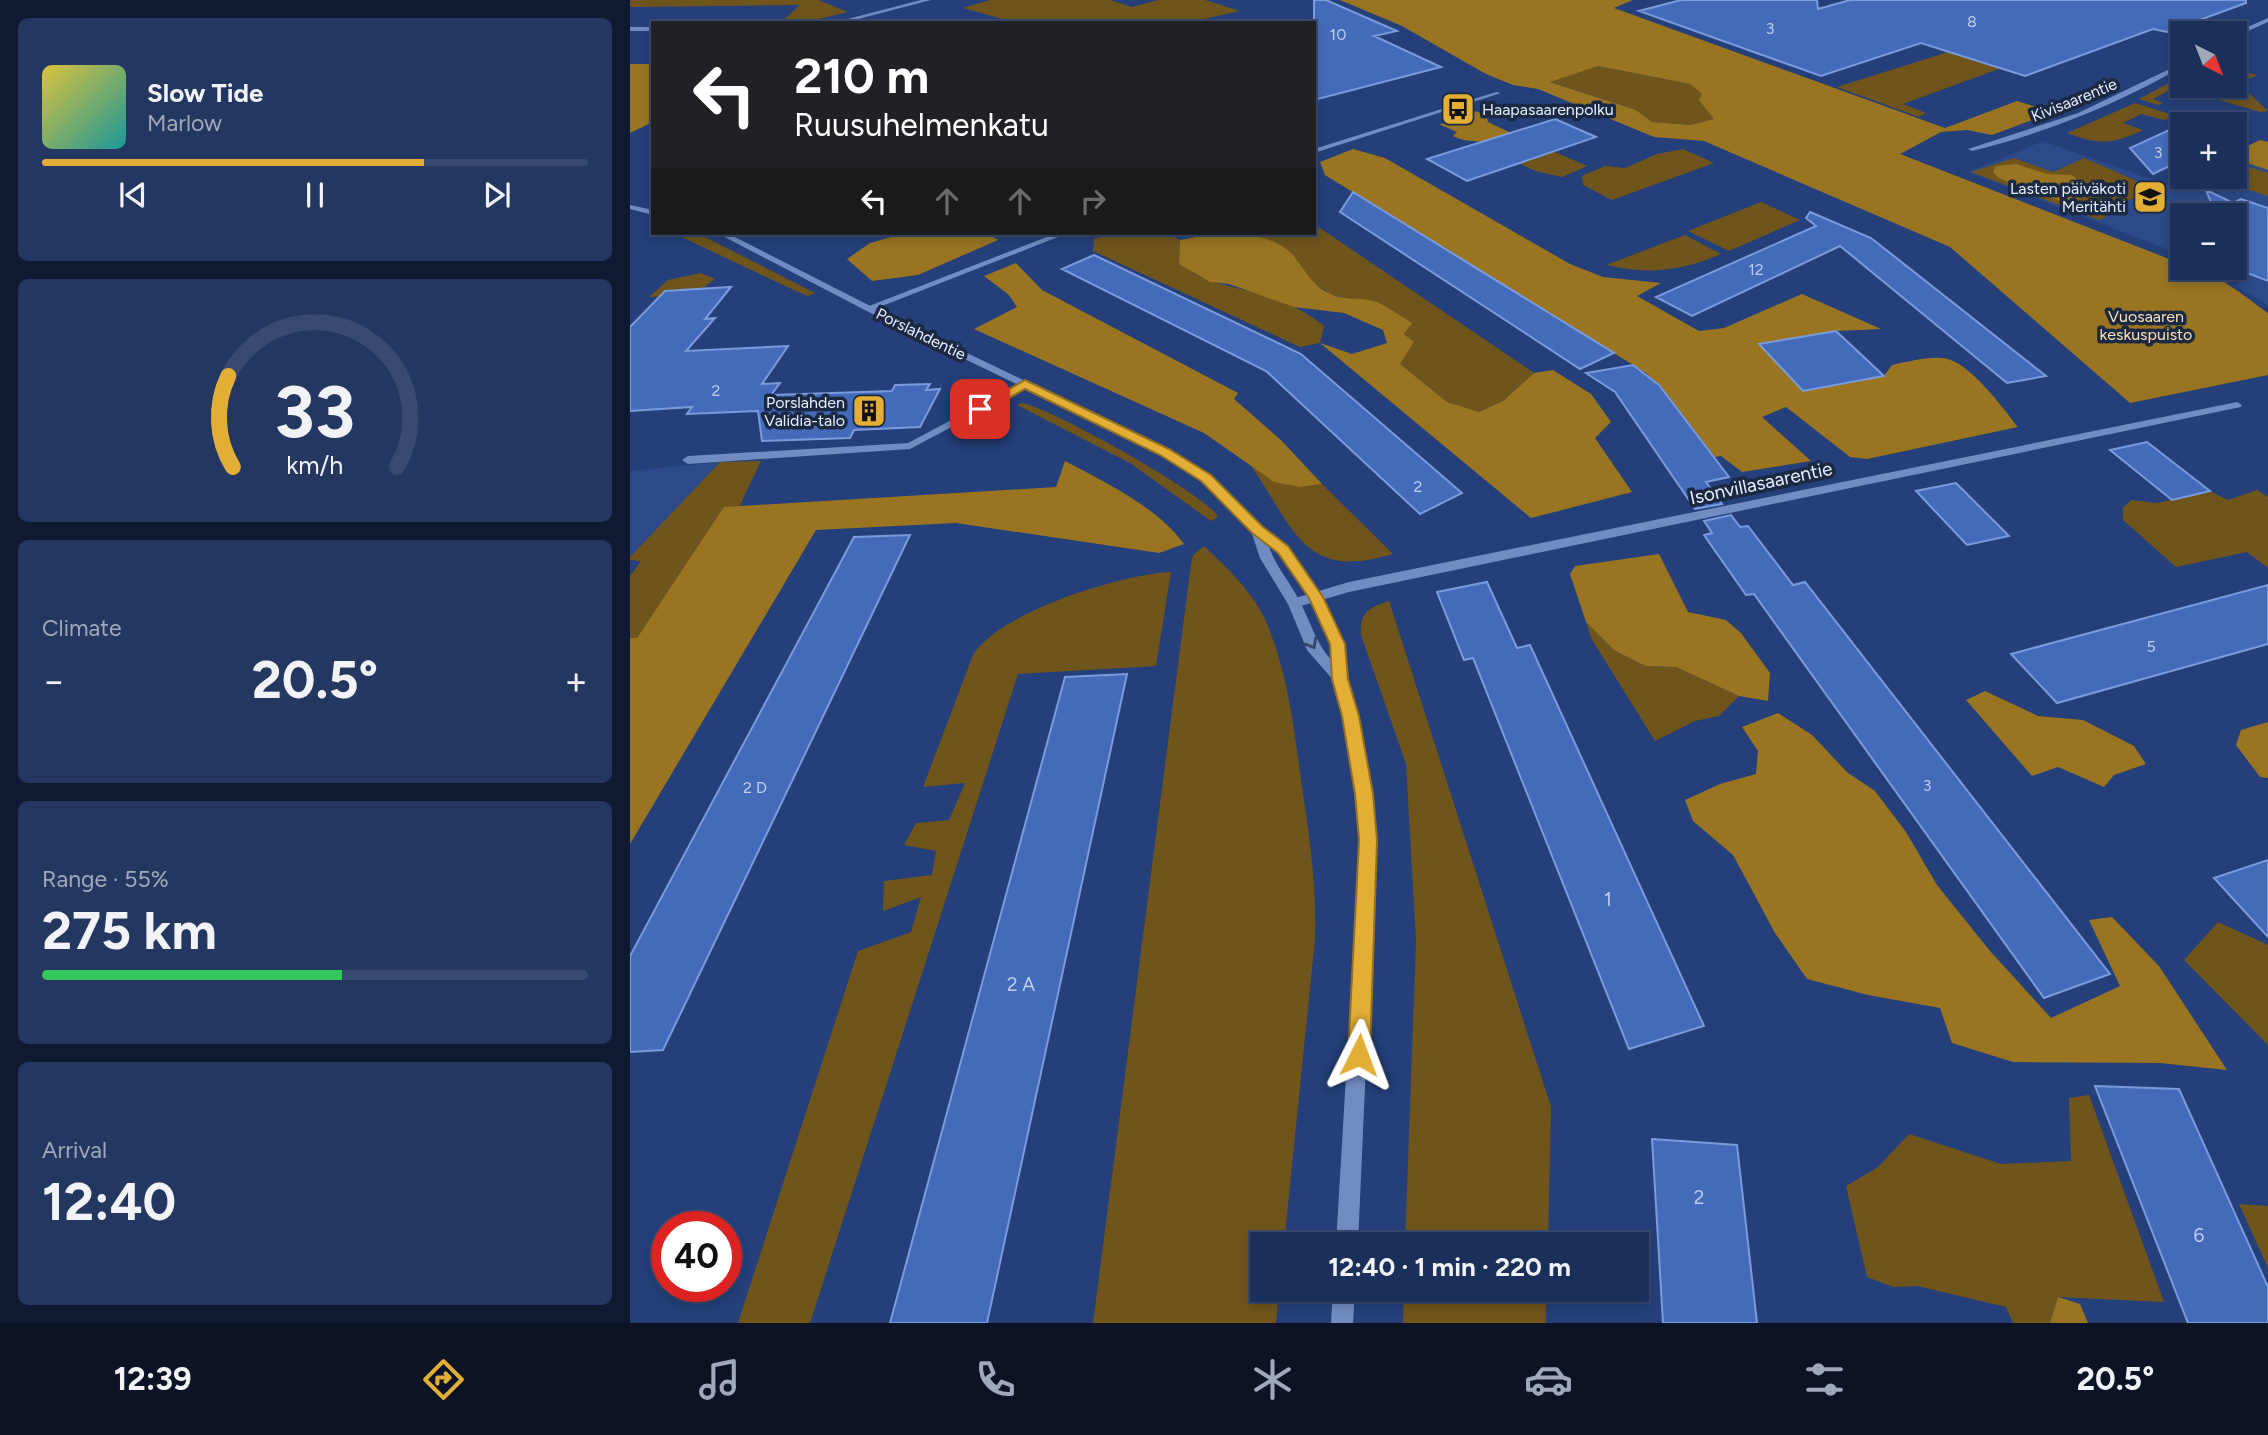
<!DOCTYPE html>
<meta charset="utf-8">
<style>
body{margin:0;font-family:Figtree,sans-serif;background:#243761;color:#f1f3f6;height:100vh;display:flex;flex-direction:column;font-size:26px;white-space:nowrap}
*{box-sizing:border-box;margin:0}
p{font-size:23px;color:#a0a9bb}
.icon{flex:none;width:38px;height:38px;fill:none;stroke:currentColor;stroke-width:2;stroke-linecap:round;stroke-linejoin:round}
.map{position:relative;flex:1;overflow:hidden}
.details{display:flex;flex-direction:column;gap:18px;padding:18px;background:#0f1a32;width:630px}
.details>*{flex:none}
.hud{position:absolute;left:21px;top:21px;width:665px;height:214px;border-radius:0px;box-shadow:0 4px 10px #0003,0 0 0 2px #394a71;background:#202124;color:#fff;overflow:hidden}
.needle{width:46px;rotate:138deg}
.tools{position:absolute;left:1540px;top:21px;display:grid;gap:14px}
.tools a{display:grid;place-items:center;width:77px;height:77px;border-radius:0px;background:#1b2f5b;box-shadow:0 4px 10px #0003,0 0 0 2px #394a71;font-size:35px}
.speed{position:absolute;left:21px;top:1211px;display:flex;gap:14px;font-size:35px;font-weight:700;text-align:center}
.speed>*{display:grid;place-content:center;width:91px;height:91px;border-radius:50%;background:#1b2f5b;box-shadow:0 4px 10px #0003,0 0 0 2px #394a71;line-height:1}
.speed .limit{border:10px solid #d22;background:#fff;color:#111}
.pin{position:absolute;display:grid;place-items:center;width:60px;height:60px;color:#fff;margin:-30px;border-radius:14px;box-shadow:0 4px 10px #0006}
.me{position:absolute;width:77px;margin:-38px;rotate:3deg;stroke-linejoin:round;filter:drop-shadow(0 0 5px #0008)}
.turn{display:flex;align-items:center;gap:24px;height:147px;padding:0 28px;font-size:32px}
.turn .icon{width:91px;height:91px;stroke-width:2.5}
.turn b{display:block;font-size:49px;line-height:60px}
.lanes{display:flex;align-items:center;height:66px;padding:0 28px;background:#0003;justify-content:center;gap:35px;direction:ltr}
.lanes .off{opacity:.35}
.big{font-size:52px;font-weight:700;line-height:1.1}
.details .card{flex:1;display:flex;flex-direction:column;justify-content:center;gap:10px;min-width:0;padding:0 24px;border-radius:10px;background:#243761}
.details .dial{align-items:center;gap:0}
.dial svg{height:182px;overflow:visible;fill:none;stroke:#394a71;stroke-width:7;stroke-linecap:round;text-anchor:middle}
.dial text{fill:#f1f3f6;stroke:none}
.song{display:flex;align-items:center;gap:21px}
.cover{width:84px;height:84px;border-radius:10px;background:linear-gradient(135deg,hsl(50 70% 55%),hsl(180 70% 35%))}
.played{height:7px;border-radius:4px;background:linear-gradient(90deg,#e3ae35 70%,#394a71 70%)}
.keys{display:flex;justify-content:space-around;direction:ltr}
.heat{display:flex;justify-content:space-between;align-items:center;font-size:38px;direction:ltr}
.charge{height:10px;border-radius:5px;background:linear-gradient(90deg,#34c759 55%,#394a71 0)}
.trip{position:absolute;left:620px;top:1232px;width:399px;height:70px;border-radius:0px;background:#1b2f5b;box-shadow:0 4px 10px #0003,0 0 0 2px #394a71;font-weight:700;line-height:70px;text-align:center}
.tabs{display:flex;height:112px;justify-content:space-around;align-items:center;background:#0b1324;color:#a0a9bb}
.tabs .icon{width:49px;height:49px}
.tabs .on{color:#e3ae35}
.tabs b{font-size:32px;color:#f1f3f6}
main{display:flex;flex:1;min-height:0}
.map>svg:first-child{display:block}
.built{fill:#2c4a89}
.green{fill:#6f551c}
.forest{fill:#997522;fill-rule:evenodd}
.building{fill:#446aba;stroke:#7a9bdc;stroke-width:2}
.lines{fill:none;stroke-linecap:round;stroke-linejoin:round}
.minor{fill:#718cc2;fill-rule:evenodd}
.tertiary{fill:#718cc2;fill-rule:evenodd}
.oneway{stroke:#354668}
.route{fill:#e3ae35;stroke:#947122;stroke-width:2}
.labels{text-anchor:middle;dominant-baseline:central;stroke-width:7;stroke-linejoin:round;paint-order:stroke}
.number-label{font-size:16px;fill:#beceec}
.far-street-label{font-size:16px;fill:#e7effd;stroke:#1b2842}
.far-poi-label{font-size:16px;fill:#e7effd;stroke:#1b2842;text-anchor:end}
.far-park-label{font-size:16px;fill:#f9e1b3;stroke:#1b2842}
.street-label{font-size:19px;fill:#e7effd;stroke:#1b2842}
.near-number-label{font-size:19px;fill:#beceec}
</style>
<main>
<section class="details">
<div class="card">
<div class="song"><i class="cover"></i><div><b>Slow Tide</b><p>Marlow</p></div></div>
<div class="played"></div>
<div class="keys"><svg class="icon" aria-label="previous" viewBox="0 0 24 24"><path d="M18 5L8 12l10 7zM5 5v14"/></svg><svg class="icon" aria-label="pause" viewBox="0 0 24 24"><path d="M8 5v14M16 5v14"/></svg><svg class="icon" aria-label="next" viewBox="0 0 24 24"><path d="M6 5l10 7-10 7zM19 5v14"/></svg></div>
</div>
<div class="card dial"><svg viewBox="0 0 100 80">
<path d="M14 69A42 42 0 1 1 86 69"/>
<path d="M14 69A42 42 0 0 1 12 29" stroke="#e3ae35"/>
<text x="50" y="56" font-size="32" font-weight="700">33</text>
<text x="50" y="72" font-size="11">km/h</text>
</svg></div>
<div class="card"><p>Climate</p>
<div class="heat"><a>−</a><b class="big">20.5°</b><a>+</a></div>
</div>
<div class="card"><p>Range · 55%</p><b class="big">275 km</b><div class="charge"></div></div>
<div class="card"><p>Arrival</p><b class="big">12:40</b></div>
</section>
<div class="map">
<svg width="1638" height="1323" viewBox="0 0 1638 1323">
<rect width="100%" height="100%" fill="#243f79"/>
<path class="built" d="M 1413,141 L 1540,186 L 1558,177 L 1605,177 L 1605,159 L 1638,170 L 1638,233 L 1605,252 L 1605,215 L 1552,215 L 1552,255 L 1338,172 Z
M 1638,260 L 1638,305 L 1605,286 L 1611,281 L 1610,278 Z
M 90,462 L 0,557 L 0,471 Z"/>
<path class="green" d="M 0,0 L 188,0 L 218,12 L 176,22 L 150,23 L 170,5 L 0,7 Z
M 360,0 L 480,0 L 502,7 L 528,0 L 575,0 L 610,11 L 556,23 L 387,23 L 333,8 Z
M 1318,52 L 1343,60 L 1351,57 L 1374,67 L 1273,104 L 1296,113 L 1289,117 L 1207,87 Z
M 968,66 L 1060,84 L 1072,94 L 1085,119 L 1060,125 L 1022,122 L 1006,110 L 918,81 Z
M 1605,69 L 1627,75 L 1609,84 L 1638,111 L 1630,112 L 1545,87 L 1523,99 L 1533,103 L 1528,105 L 1509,99 L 1552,76 L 1552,86 L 1605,86 Z
M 1505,103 L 1546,116 L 1534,120 L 1511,114 L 1493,123 L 1513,130 C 1480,145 1471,145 1437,133 Z
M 881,133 L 957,166 L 932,177 L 905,171 L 848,143 L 845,139 L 864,141 Z
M 1053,149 L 1084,163 L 982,200 L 953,185 L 952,176 L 975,166 L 995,168 L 1027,154 Z
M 1384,158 L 1423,172 L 1454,158 L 1530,191 L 1491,202 L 1485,212 L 1469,220 L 1341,172 Z
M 1616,166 L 1638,173 L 1638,196 L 1589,180 L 1605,177 L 1605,172 Z
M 1131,202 L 1170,220 L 1099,251 L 1058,231 Z
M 684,224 L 904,373 L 873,401 L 849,412 L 817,402 L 770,364 L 784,342 L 774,334 L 781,324 L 744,301 L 718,299 L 700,294 L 681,281 L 661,253 L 649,244 L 609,233 L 684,233 Z
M 43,233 L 62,233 L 75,237 L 185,293 L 178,296 L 168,292 Z
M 484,233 L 536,233 L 550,240 L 549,263 C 559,269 571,279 582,282 C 620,291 663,300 694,326 L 690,343 L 670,347 L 463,251 L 464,239 Z
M 1055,235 L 1091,254 C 1052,271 1018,275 976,265 Z
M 70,273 L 85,279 L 64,295 L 19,297 L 38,280 Z
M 391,403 C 414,404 579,496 588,517 L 581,521 L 500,463 L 387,405 Z
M 131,461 L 109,507 L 94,508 L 7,638 L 0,638 L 0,576 L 11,561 L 0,560 L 0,557 L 90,462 Z
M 621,466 C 648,484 660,488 692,484 L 763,554 C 674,581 666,531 621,466 Z
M 1627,490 L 1638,497 L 1638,568 L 1617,552 L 1546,567 L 1493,520 L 1493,508 L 1501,500 L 1527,503 L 1580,491 L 1598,500 Z
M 574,546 C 597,568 621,590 635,619 C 657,669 664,727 671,780 C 679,834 687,885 685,939 L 654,1244 L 632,1244 L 632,1290 L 649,1290 L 646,1323 L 463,1323 L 561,564 L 563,555 Z
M 541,572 L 526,666 L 388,674 L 180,1323 L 108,1323 L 228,951 L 281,932 L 291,897 L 253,911 L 254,881 L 302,875 L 306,851 L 274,845 L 286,823 L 319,820 L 335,783 L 293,787 L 343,655 C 370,612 491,574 541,572 Z
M 759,601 L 921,1107 L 918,1244 L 775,1244 L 786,941 L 776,764 L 731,635 C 729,612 739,608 759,601 Z
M 956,622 L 984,650 L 1015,666 L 1046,667 L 1109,696 L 1089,716 L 1065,721 L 1025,741 L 961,638 Z
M 1588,922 L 1638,945 L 1638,1045 L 1554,960 Z
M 1459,1095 L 1534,1302 L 1428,1297 L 1420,1323 L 1383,1323 L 1376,1307 L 1287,1286 L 1263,1287 L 1237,1277 L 1216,1186 L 1248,1167 L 1279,1134 L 1371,1164 L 1441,1161 L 1439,1098 Z
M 1609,1204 L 1638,1206 L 1638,1268 Z
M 774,1290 L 916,1290 L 916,1323 L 773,1323 Z"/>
<path class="forest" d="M 710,0 L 1003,0 L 984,8 L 1315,128 L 1387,101 L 1423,112 L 1362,135 L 1337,130 L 1311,132 L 1270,154 L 1552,264 L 1552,268 C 1584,268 1613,296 1638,313 L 1638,375 L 1500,403 L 1320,247 L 1074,141 L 1024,137 L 908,89 L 883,85 L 856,74 L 772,26 ZM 968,66 L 1060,84 L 1072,94 L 1069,100 L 1084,119 L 1060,125 L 1022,122 L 1006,110 L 920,82 Z
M 0,64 L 23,64 L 23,122 L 0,133 Z
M 845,111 L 856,115 L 858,122 L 881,133 C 865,141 839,145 823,136 L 827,132 L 809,124 L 819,123 Z
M 1630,140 L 1638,142 L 1638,170 L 1605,159 L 1605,152 Z
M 723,149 L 755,158 L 940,264 L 973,277 L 1031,283 L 1007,296 L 1069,331 L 1094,328 L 1172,294 L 1251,329 L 1206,331 L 1130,344 L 1173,391 L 1254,376 L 1262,365 C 1278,362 1295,357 1311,358 C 1337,358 1373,408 1388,427 L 1237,459 L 1220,457 L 1156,407 L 1132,417 L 1181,461 L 1112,472 L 1091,456 L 1085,457 L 1030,385 L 1016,373 L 695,175 L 690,162 Z
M 1386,164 L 1417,174 L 1442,175 L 1461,191 L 1442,202 L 1433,202 L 1368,178 L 1363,172 L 1366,166 Z
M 261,233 L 357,233 L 368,240 L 288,275 L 242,281 L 217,259 L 240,243 L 261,237 Z
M 586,233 C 611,233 645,235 663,255 C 675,270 682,286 701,294 C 715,301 729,297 744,301 C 756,305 770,316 782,323 L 774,334 L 784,342 L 770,364 L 817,402 L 849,412 L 873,401 L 904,373 L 923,370 L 961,394 L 981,422 L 965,438 L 1002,492 L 901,518 L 690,343 L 722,354 L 757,343 L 753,330 L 714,313 L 664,307 L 599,284 L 580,282 L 549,264 L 550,240 Z
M 386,263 L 412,290 L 608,393 L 604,399 L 651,440 L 692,484 L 670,487 L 644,482 L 574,433 L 344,329 L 387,307 L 379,295 L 354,276 Z
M 435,461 C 476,483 526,506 554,544 L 529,553 L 326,523 L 186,530 L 0,844 L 0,638 L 7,638 L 94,507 L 426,487 Z
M 1029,554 L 1058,612 L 1096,620 L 1111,633 L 1140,673 L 1138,701 L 1109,696 L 1046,667 L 1015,666 L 984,650 L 956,622 L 940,574 L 945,566 Z
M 1355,691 L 1408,716 L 1453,720 L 1504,746 L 1516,764 L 1484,775 L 1474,787 L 1428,767 L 1402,776 L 1336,700 Z
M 1148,713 L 1182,735 L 1218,773 L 1245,791 L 1276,832 L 1307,885 L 1360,951 L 1421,1018 L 1490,986 L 1459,920 L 1482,917 L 1529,966 L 1597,1070 L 1530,1063 L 1383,1062 L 1322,1043 L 1310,1008 L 1238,995 L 1177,979 L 1145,933 L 1103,855 L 1063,821 L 1055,800 L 1090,784 L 1126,774 L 1128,751 L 1112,727 Z
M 1638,722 L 1638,778 L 1630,777 L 1606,745 L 1611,730 Z
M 1428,1297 L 1450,1304 L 1458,1323 L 1420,1323 Z"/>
<path class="building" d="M 684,0 L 696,0 L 767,31 L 744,36 L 811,67 L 684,100 Z
M 1051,0 L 1187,0 L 1188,9 L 1220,0 L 1616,0 L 1616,3 L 1537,32 L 1523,29 L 1395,76 L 1291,43 L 1191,76 L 1009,11 Z
M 925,119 L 966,137 L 837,181 L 797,159 Z
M 1552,124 L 1552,160 L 1523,174 L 1500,148 Z
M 1576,190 L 1603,203 L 1611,199 L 1638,208 L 1638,281 L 1607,269 L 1605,215 L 1586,215 Z
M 723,192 L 898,300 L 984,353 L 950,369 L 710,212 Z
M 1180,212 L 1241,238 L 1416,376 L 1377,383 L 1210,246 L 1062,316 L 1026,297 L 1186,226 L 1176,218 Z
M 464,255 L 671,354 L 832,493 L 790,514 L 636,371 L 432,269 Z
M 101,287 L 75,319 L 85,318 L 56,351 L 158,346 L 132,384 L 150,383 L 141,395 L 262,391 L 265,385 L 300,384 L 296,390 L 310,389 L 290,427 L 224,430 L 220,438 L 132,441 L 128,411 L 57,414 L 62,407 L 0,411 L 0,327 L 35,291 Z
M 1206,331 L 1254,376 L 1173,391 L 1129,344 Z
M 1003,365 L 1029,385 L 1099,477 L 1076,482 L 1092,504 L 1065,509 L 985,392 L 956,373 Z
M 1517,442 L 1580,491 L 1542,500 L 1480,450 Z
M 1326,483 L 1379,536 L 1337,545 L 1286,491 Z
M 1101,515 L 1110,527 L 1118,526 L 1163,585 L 1175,582 L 1480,974 L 1414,998 L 1124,594 L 1116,595 L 1074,535 L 1082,533 L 1074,521 Z
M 280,535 L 33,1050 L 0,1052 L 0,956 L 224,537 Z
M 857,582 L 887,648 L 900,645 L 1074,1026 L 999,1049 L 843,658 L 834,660 L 807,592 Z
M 1638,585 L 1638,644 L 1427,703 L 1381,654 Z
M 497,674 L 357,1323 L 260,1323 L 435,677 Z
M 1638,860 L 1638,937 L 1584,878 Z
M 1465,1086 L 1549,1089 L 1638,1287 L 1638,1323 L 1558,1323 Z
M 1022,1139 L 1107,1145 L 1127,1323 L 1033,1323 Z"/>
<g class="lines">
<path class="minor" d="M 291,0 L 301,0 L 213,23 L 202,23 Z
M 1638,18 L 1638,22 L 1605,37 L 1604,33 Z
M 0,27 L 23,27 L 23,31 L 0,31 Z
M 1552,63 L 1552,67 C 1485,105 1416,133 1342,151 L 1338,149 L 1448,113 Z
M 866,92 L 871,93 L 684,153 L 684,149 Z
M 427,233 L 438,233 L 242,310 L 234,308 Z
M 395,381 L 400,384 L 399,386 L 280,449 L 58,464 L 52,460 L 58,456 L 278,443 Z
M 1607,402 L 1612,405 L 1611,407 L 719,592 L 664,608 L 657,603 L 659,600 L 719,582 Z"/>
<path class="tertiary" d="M 0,205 L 23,210 L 23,215 L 0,209 Z
M 87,233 L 97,233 L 260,316 L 539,450 L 580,475 L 631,526 L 657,546 L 693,597 L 715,644 L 717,679 L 728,716 L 742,794 L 746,840 L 728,1244 L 706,1244 L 730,840 L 726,794 L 714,716 L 704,681 L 677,650 L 658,604 L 630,558 L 621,531 L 572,481 L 531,454 L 254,320 ZM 638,544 C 658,560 695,619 701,644 C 702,649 702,656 702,661 C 686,643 681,623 670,602 C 660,582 645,566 638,544 Z
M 703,1290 L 725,1290 L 723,1323 L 701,1323 Z"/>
</g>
<defs><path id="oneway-chevron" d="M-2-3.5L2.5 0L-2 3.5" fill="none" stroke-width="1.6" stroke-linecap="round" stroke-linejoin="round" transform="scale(1.75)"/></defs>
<use class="oneway" href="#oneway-chevron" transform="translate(682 644) rotate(61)"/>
<path class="route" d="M 395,380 L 539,449 L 581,475 L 632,526 L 658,546 L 693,597 L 715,644 L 718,679 L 729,716 L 743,794 L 747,840 L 740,1055 L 737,1063 L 729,1066 L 721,1063 L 718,1055 L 729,840 L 725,794 L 712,716 L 702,679 L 700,644 L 679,598 L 648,553 L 622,533 L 571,481 L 530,455 L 395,389 L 355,412 L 344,409 Z"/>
<defs>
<symbol id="bus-square" viewBox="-11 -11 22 22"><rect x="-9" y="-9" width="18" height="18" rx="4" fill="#e3ae35" stroke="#1b2842"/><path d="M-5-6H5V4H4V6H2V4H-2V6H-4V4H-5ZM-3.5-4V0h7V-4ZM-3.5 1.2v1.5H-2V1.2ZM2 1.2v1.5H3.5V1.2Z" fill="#111"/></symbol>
<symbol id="school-square" viewBox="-11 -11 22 22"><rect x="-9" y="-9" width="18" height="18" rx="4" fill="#e3ae35" stroke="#1b2842"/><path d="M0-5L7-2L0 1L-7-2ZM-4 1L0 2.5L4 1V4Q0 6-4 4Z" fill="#111"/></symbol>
<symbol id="building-square" viewBox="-11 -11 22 22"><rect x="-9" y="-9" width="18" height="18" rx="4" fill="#e3ae35" stroke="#1b2842"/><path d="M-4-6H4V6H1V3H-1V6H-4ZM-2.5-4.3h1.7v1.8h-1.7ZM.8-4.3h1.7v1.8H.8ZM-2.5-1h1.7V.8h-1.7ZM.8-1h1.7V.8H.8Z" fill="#111"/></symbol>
</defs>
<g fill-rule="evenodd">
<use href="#bus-square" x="809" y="90" width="38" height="38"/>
<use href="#school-square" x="1501" y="178" width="38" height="38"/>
<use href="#building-square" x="220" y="392" width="38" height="38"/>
</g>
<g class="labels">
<g class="number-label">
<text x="1342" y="21">8</text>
<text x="1140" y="28">3</text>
<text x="708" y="34">10</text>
<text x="1528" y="152">3</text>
<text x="1126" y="269">12</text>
<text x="86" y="390">2</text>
<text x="788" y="486">2</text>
<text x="1521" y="646">5</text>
<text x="1297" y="785">3</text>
<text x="125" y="787">2 D</text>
</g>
<g class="far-street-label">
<text transform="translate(1444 100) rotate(-22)">Kivisaarentie</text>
<text transform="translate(291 334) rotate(26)">Porslahdentie</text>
</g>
<g class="far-poi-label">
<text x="852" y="109" text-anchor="start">Haapasaarenpolku</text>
<text x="1496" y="188">Lasten päiväkoti<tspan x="1496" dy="18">Meritähti</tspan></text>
<text x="215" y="402">Porslahden<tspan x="215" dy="18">Validia-talo</tspan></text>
</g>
<g class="far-park-label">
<text x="1516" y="316">Vuosaaren<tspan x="1516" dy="18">keskuspuisto</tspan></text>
</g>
<g class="street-label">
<text transform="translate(1131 483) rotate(-12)">Isonvillasaarentie</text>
</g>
<g class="near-number-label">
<text x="978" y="899">1</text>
<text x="391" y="984">2 A</text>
<text x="1069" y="1197">2</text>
<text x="1569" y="1235">6</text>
</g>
</g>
</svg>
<div class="tools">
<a><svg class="needle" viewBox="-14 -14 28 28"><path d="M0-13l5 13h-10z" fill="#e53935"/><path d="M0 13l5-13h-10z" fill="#a0a9bb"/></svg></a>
<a>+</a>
<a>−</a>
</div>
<div class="speed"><div class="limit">40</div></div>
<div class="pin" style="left:350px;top:409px;background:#d93025"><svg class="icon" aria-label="arrive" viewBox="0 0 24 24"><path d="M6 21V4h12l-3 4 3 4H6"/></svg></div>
<svg class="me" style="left:729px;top:1055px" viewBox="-20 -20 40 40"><path d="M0-17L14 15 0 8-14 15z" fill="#e3ae35" stroke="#fff" stroke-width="4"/></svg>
<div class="trip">12:40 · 1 min · 220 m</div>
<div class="hud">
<div class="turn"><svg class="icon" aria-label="left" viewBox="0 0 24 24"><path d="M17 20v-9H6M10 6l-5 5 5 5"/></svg><div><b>210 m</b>Ruusuhelmenkatu</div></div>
<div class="lanes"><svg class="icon" aria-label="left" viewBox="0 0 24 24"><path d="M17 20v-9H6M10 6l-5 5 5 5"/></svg><svg class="icon off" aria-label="ahead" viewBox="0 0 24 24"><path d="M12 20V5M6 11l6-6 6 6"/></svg><svg class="icon off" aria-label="ahead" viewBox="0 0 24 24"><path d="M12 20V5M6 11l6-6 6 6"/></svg><svg class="icon off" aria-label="right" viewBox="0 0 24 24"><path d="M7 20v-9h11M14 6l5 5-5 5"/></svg></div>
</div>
</div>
</main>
<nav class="tabs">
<b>12:39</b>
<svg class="icon on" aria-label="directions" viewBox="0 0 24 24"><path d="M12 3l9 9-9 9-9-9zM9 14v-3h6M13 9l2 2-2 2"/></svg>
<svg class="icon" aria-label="music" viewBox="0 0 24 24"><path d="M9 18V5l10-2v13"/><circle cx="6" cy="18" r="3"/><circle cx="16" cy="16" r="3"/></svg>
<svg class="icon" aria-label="phone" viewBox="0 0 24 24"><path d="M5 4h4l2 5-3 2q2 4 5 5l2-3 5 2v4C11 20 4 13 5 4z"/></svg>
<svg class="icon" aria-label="climate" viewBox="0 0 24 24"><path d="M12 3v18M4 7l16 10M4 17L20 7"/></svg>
<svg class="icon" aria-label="car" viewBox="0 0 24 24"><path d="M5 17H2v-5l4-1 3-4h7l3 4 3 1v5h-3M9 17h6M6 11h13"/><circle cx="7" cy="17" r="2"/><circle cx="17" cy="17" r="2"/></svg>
<svg class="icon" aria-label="filters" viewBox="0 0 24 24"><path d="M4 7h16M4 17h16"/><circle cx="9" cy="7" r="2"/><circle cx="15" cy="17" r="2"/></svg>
<b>20.5°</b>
</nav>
